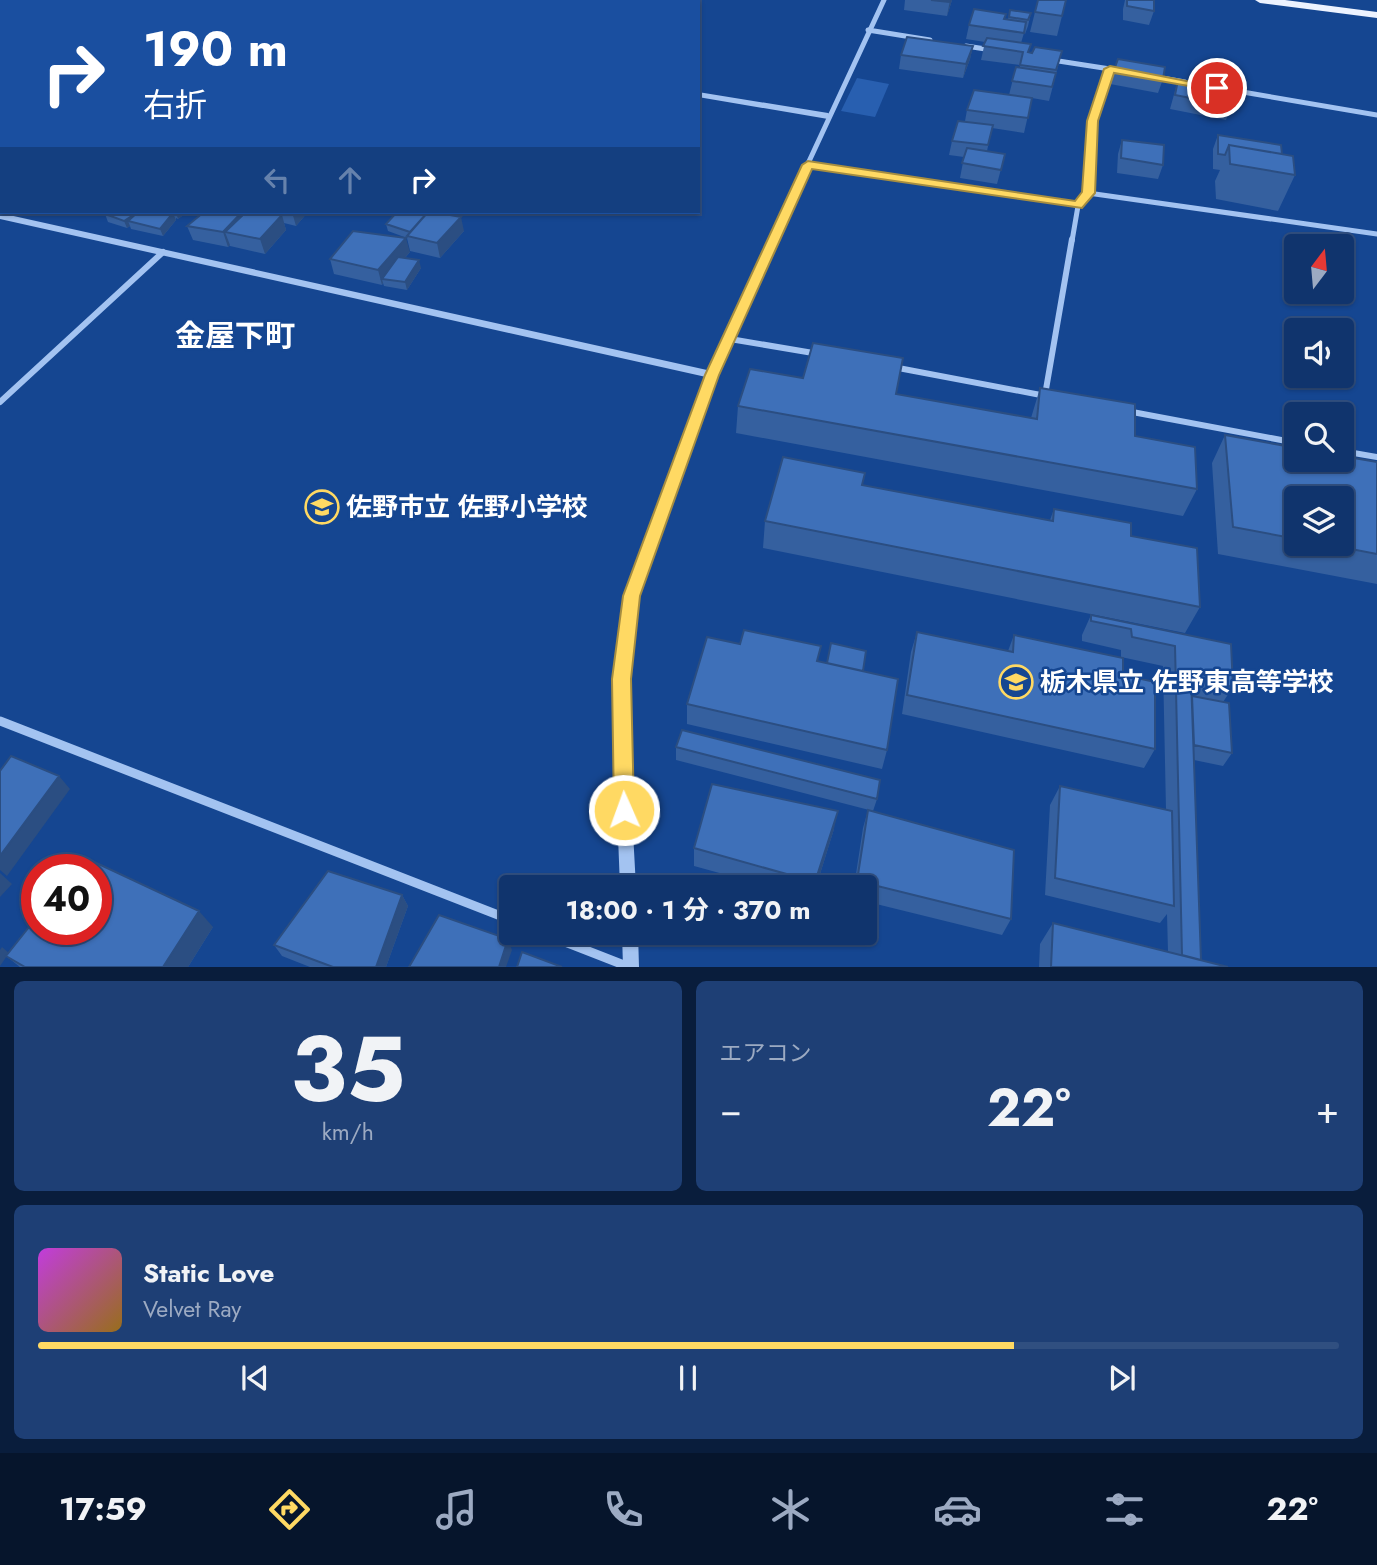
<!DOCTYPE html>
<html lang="ja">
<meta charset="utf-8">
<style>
body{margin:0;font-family:Jost,"Noto Sans JP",sans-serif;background:#1e3f75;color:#f1f3f6;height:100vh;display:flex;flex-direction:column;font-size:26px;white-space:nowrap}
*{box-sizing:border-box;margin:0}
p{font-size:23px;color:#9caac2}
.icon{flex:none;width:38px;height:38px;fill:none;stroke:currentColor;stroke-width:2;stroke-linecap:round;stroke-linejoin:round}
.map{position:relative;height:967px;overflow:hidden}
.details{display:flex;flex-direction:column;gap:14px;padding:14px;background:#091d3c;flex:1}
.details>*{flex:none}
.hud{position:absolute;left:0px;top:0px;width:700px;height:214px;box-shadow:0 2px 5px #0004,0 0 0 2px #304f80;background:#1a4fa0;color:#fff;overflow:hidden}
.needle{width:46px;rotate:16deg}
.controls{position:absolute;left:1284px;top:234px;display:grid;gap:14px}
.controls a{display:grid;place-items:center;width:70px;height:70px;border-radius:7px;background:#10346d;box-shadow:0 2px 5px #0004,0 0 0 2px #304f80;font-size:35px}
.speed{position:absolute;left:21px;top:854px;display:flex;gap:14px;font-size:35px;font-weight:700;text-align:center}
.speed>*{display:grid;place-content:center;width:91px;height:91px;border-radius:50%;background:#10346d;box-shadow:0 2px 5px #0004,0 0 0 2px #304f80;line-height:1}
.speed .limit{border:10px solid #d22;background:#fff;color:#111}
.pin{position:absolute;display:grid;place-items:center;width:60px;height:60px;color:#fff;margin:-30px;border:4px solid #fff;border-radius:50%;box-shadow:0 2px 7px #0007}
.me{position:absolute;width:77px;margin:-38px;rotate:358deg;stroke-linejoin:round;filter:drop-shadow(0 0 5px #0008)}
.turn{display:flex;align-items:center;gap:24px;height:147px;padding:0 28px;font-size:32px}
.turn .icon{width:91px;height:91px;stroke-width:2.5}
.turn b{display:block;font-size:49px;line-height:60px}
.lanes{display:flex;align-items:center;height:66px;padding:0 28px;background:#0003;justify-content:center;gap:35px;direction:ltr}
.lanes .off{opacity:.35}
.big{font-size:52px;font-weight:700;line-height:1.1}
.details .widget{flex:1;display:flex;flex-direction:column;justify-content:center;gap:10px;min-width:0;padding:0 24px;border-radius:10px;background:#1e3f75}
.details .dial{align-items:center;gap:0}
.dial b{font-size:91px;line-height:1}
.song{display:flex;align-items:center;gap:21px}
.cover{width:84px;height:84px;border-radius:10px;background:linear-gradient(135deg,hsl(290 70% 55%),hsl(40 70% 35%))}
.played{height:7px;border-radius:4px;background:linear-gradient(90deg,#ffd963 75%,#304f80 75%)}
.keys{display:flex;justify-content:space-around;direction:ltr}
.heat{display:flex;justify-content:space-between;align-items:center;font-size:38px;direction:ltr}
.details .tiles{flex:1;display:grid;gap:14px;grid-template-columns:1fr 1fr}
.widget:last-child{grid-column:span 2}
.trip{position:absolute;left:499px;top:875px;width:378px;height:70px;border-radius:7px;background:#10346d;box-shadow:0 2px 5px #0004,0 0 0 2px #304f80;font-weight:700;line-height:70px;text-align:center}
.tabs{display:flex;height:112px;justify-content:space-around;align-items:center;background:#06152c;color:#9caac2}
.tabs .icon{width:49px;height:49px}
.tabs .current{color:#ffd963}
.tabs b{font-size:32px;color:#f1f3f6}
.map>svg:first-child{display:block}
.green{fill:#285fb0}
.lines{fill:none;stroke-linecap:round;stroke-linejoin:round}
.service{stroke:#a3c3f1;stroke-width:3.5}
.minor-far2{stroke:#a3c3f1;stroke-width:5}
.minor-far1{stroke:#a3c3f1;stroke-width:6}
.minor{stroke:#a3c3f1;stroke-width:9}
.tertiary{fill:#a3c3f1;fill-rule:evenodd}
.primary{fill:#edf3ff;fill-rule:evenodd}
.wall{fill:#35609f;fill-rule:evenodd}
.shaded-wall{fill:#2b4e82}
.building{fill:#3e70b9;stroke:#2b4e82;stroke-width:2}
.route{fill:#ffd963;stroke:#a68d40;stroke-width:2}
.labels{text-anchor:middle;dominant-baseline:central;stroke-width:5;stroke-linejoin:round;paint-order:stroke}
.poi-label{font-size:26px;font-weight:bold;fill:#fff;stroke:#154691;text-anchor:start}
.quarter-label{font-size:30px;font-weight:bold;fill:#fff;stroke:#154691}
</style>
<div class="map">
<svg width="1377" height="967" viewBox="0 0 1377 967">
<rect width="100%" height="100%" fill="#154691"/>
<path class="green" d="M 857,78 L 889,84 L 875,117 L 841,111 Z"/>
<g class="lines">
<path class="service" d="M 808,165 L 1078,206"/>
<path class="minor-far2" d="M 214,2 L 216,0
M 868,30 L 930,40
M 966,46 L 992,50
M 1052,60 L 1123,71
M 1156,77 L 1185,82
M 1225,89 L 1377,115
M 0,162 L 2,160
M 1088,193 L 1377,234
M 772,241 L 884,0
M 1072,241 L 1078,206 L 1088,193 L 1092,121 L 1110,69"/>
<path class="minor-far1" d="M 730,339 L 819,354
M 893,367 L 1046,396
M 712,375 L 773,239
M 1045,395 L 1072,239
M 0,402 L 163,252
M 1127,411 L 1297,443
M 1342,451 L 1377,457"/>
<path class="minor" d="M 0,721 L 511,920
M 542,933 L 629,967"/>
<path class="tertiary" d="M 149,0 L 168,2 L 151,2 Z
M 698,92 L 828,113 L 832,116 L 828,119 L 698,97 Z
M 0,213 L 716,372 L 718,375 L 639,596 L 631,640 L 629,759 L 636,887 L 620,887 L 615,759 L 617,640 L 625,596 L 706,377 L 0,219 Z
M 622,933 L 638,933 L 639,967 L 623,967 Z"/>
<path class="primary" d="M 1255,0 L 1285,0 L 1377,12 L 1377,18 L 1260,3 Z"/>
</g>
<path class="wall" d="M 566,0 L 580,0 L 579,2 L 566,2 Z
M 905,0 L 952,0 L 947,16 L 904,10 Z
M 1038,0 L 1066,0 L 1057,36 L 1030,32 Z
M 1125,0 L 1154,0 L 1154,11 L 1149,25 L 1123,20 L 1123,9 Z
M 1010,10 L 1031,13 L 1028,26 L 1025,34 L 1024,33 L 1021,43 L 1029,53 L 1062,51 L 1049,101 L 1032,98 L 1024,133 L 992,128 L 987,151 L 1005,154 L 997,184 L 960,178 L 964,157 L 949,155 L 952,141 L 965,121 L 967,110 L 1009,95 L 1016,67 L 1020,67 L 1020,65 L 981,60 L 985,42 L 966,39 L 969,25 L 1005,19 L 1008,19 Z
M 0,25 L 2,25 L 2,157 L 0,159 Z
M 973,46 L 970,59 L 963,78 L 899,69 L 901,55 Z
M 1118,59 L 1163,79 L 1158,93 L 1110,84 Z
M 1178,80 L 1231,106 L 1226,120 L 1170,109 Z
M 1218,135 L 1282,154 L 1295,175 L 1278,211 L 1216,199 L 1215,181 L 1220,170 L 1213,169 L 1213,149 Z
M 1122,140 L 1163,165 L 1158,179 L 1117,173 L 1118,154 Z
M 108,212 L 185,212 L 186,213 L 178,219 L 176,218 L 176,220 L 163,236 L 131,229 L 130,226 L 127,228 L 108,222 L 105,214 Z
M 188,212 L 308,212 L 296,226 L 284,223 L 286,230 L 265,254 L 230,246 L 230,245 L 228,247 L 193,240 L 187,226 L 201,214 Z
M 386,224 L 464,231 L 440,258 L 410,251 L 407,238 L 388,231 Z
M 410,252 L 405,258 L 421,268 L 407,290 L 384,286 L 383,283 L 382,285 L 334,274 L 330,259 Z
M 803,378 L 1031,418 L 1040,388 L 1135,436 L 1197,489 L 1183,516 L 736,433 L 738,406 Z
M 1225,435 L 1377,462 L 1377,584 L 1218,554 L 1212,463 ZM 1297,499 L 1342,544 L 1297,544 Z
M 863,485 L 1050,520 L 1054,509 L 1131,536 L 1200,607 L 1185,633 L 763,548 L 765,521 Z
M 1091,615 L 1231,644 L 1233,687 L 1223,702 L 1232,753 L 1223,766 L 1194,760 L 1201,960 L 1228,967 L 1039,967 L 1040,944 L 1053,923 L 1168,952 L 1167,914 L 1160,923 L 1045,895 L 1050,805 L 1060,786 L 1166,810 L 1163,666 L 1121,657 L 1121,650 L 1082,641 L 1082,635 Z
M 917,632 L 1008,651 L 1014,635 L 1123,675 L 1155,749 L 1144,768 L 902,714 L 911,652 Z
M 819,662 L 863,671 L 887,750 L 882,769 L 687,724 L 687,704 Z
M 676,747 L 877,799 L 873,811 L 676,760 Z
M 868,810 L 1011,919 L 1002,935 L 864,901 L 864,887 L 854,887 L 863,828 Z
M 834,829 L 816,887 L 770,887 L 694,866 L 694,848 Z
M 402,895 L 408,906 L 386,967 L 310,967 L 282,956 L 274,945 Z
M 213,927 L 188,967 L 20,967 L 6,956 L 8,953 Z"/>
<path class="shaded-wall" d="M 398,0 L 419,0 L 418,2 L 397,2 Z
M 498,0 L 512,0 L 513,2 L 495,2 Z
M 950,0 L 952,0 L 947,16 Z
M 973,46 L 970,59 L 963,78 L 966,64 Z
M 2,134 L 2,157 L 0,159 L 0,135 Z
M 2,177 L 2,188 L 0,189 L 0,178 Z
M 138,212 L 128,221 L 130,226 L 127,228 L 124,221 Z
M 176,212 L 185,212 L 186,213 L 178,219 Z
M 242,212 L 244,212 L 248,225 L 225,232 L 230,245 L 228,247 L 223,232 Z
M 292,212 L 308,212 L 296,226 Z
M 173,213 L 176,220 L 163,236 L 160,229 Z
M 282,215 L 286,230 L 265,254 L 260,239 Z
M 461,217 L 464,231 L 440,258 L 437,243 Z
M 406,238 L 410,252 L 386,279 L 382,279 L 383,283 L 382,285 L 378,270 Z
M 419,260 L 421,268 L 407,290 L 405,282 Z
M 59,776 L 70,789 L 7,876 L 0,870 L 0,856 Z
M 838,811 L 834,829 L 816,887 L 814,887 Z
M 0,873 L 12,884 L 0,897 Z
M 402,895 L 408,906 L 386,967 L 376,967 Z
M 199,911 L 213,927 L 188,967 L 163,967 Z
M 508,939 L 512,950 L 506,967 L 499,967 Z
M 2,947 L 9,953 L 0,966 L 0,950 Z"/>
<path class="building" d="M 340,0 L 398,0 L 397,2 L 337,2 Z
M 410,0 L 432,0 L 446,1 L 445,2 L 409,2 Z
M 461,0 L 498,0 L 495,2 L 459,2 Z
M 608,0 L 619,0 L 625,1 L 606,2 Z
M 931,0 L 950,0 L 949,2 Z
M 1038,0 L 1066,0 L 1062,16 L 1035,12 Z
M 1127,0 L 1154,0 L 1154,11 L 1127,6 Z
M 974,9 L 1006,14 L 1004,19 L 1026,22 L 1024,33 L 969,25 Z
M 1010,10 L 1031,13 L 1028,20 L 1009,17 Z
M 0,25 L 2,25 L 2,54 L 0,55 Z
M 907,37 L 973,46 L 966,64 L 901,55 Z
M 987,38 L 1031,44 L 1028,52 L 1032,53 L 1035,47 L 1062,51 L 1056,70 L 1020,65 L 1023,52 L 983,46 Z
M 1118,59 L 1165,67 L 1163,79 L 1114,70 Z
M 1016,67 L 1056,73 L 1052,87 L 1012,81 Z
M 0,72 L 2,72 L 2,101 L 0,101 Z
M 1178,80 L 1233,90 L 1231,106 L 1175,95 Z
M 974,90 L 1032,98 L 1028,118 L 967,110 Z
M 2,113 L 2,126 L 0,125 L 0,114 Z
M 958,121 L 993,125 L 988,145 L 952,141 Z
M 1218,135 L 1281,145 L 1282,154 L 1229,145 L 1225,155 L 1218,154 Z
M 1122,140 L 1164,145 L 1163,165 L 1121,158 Z
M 1229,145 L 1293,156 L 1295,175 L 1230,164 Z
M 967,148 L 1005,154 L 1001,170 L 962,163 Z
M 108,212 L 171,212 L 173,213 L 160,229 L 128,221 L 138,212 L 124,221 L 105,214 Z
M 204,212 L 242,212 L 223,232 L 187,226 Z
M 246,212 L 263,212 L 282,215 L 260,239 L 225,232 Z
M 397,212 L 418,212 L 427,213 L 410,232 L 386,224 Z
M 428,212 L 434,212 L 461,217 L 437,243 L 407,236 Z
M 353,231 L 406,238 L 378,270 L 330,259 Z
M 398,257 L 419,260 L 405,282 L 382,279 Z
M 813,343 L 903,358 L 896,394 L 1037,419 L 1040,388 L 1135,404 L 1135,436 L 1195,447 L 1197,489 L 738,406 L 750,369 L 803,378 Z
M 1225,435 L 1297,448 L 1297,460 L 1342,460 L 1342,456 L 1377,462 L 1377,554 L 1325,544 L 1342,544 L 1342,499 L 1297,499 L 1297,539 L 1233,527 Z
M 783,457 L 865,473 L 862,485 L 1053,521 L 1054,509 L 1131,523 L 1131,536 L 1197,548 L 1200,607 L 765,521 Z
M 1091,615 L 1231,644 L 1233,687 L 1191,678 L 1201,960 L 1182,955 L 1175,646 L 1132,637 L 1131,629 L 1091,621 Z
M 744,630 L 821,646 L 817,661 L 898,679 L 887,750 L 687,704 L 707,637 L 740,644 Z
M 917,632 L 1013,652 L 1014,635 L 1123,658 L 1123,675 L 1155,682 L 1155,749 L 907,695 Z
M 831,643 L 866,651 L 863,671 L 827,663 Z
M 1192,696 L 1229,703 L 1232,753 L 1194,745 Z
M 682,730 L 880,780 L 877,799 L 676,747 Z
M 11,756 L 59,776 L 0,856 L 0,771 Z
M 712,784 L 838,811 L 815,882 L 694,848 Z
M 1060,786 L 1172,811 L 1174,906 L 1055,878 Z
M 868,810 L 1014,850 L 1011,919 L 857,881 Z
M 90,860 L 199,911 L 163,967 L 25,967 L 6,956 L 37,917 L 37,929 L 96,929 L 96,870 L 79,870 Z
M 328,871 L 402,895 L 376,967 L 333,967 L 274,945 Z
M 439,915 L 508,939 L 499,967 L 409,967 Z
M 1053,923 L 1228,967 L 1051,967 Z
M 522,952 L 562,967 L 517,967 Z"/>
<path class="route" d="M 1110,66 L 1222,88 L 1217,91 L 1114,73 L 1098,121 L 1095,193 L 1082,208 L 812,169 L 719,375 L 640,596 L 631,679 L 634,810 L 631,817 L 624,820 L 617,817 L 614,810 L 612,679 L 623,596 L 705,375 L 802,165 L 808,161 L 1075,201 L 1082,192 L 1087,121 L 1104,69 Z"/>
<defs>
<symbol id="school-ring" viewBox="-11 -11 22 22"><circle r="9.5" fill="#154691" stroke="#ffd963" stroke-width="1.5"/><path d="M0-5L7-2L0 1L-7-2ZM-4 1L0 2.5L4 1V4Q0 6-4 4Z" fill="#ffd963"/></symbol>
</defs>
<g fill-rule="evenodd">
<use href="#school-ring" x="303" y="488" width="38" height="38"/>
<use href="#school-ring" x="997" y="663" width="38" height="38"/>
</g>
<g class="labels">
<g class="poi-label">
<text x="346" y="507">佐野市立 佐野小学校</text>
<text x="1040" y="682">栃木県立 佐野東高等学校</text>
</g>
<g class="quarter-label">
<text x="235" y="335">金屋下町</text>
</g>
</g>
</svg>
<div class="controls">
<a><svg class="needle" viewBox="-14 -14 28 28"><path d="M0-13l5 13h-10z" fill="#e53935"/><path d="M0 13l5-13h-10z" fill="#9caac2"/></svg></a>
<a><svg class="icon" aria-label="sound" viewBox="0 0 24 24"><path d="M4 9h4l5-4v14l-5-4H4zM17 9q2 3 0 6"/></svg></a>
<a><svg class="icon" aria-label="search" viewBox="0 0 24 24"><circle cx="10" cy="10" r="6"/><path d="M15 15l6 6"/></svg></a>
<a><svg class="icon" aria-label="layers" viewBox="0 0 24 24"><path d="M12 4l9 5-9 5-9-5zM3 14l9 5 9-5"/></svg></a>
</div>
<div class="speed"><div class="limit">40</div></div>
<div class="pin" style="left:1217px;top:88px;background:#d93025"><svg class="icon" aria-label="arrive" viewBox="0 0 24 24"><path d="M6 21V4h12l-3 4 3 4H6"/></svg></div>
<svg class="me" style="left:624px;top:810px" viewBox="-20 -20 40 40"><circle r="17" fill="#ffd963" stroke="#fff" stroke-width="3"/><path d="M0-11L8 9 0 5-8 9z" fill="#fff"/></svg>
<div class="trip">18:00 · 1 分 · 370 m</div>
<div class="hud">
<div class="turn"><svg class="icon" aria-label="right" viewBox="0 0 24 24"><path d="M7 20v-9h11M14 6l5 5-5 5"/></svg><div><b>190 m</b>右折</div></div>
<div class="lanes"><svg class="icon off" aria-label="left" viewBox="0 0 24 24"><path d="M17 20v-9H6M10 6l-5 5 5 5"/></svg><svg class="icon off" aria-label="ahead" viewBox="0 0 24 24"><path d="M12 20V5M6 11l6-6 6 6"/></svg><svg class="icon" aria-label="right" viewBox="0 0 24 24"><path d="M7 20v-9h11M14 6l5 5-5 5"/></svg></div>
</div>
</div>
<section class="details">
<div class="tiles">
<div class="widget dial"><b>35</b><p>km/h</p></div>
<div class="widget"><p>エアコン</p>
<div class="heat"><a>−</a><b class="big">22°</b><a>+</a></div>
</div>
<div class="widget">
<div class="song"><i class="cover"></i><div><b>Static Love</b><p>Velvet Ray</p></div></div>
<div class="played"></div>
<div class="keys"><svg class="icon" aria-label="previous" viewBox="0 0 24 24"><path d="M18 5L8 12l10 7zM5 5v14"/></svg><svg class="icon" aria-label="pause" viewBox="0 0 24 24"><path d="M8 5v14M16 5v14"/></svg><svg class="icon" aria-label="next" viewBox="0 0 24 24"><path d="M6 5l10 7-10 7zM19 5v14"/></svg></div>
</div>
</div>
</section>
<nav class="tabs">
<b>17:59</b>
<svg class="icon current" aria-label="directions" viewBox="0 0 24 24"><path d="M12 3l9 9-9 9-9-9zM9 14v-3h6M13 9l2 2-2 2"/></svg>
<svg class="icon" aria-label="music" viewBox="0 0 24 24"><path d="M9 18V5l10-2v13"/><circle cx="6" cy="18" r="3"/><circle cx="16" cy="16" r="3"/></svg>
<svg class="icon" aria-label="phone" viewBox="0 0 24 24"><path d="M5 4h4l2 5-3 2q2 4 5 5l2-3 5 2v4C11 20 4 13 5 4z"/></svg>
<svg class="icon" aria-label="climate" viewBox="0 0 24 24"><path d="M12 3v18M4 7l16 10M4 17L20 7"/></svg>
<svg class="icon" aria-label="car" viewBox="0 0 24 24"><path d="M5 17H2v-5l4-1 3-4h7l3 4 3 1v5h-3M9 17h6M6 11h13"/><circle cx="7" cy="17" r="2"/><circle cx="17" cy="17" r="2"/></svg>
<svg class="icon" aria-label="filters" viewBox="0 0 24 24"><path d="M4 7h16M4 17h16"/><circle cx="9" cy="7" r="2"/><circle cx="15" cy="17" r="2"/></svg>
<b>22°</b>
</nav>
